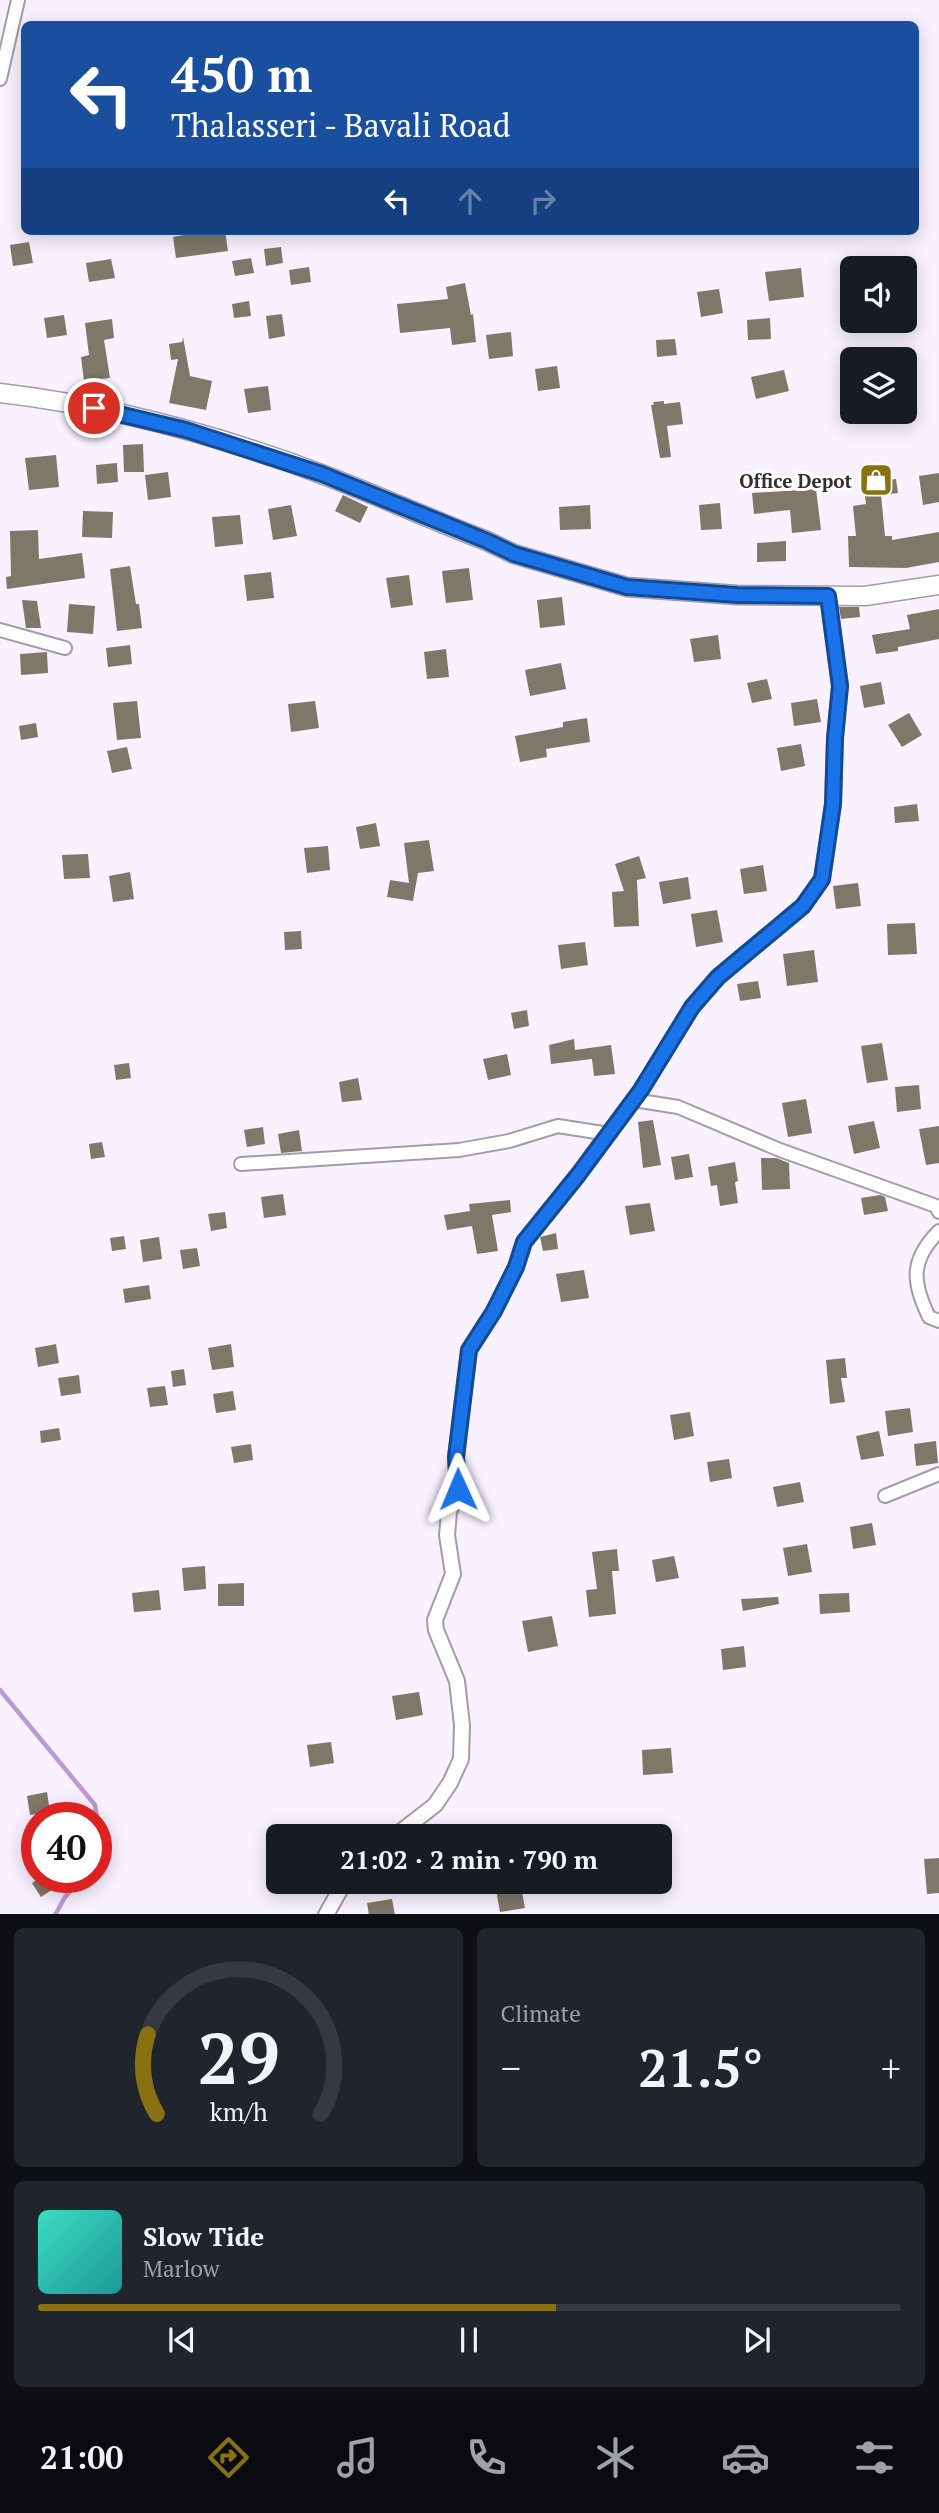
<!DOCTYPE html>
<meta charset="utf-8">
<style>
body{margin:0;font-family:"PT Serif",serif;background:#20242c;color:#f1f3f6;height:100vh;display:flex;flex-direction:column;font-size:26px;white-space:nowrap}
*{box-sizing:border-box;margin:0}
p{font-size:23px;color:#9ea1a6}
.icon{flex:none;width:38px;height:38px;fill:none;stroke:currentColor;stroke-width:2;stroke-linecap:round;stroke-linejoin:round}
.map{position:relative;height:1914px;overflow:hidden}
.panel{display:flex;flex-direction:column;gap:14px;padding:14px;background:#0d0f14;flex:1}
.panel>*{flex:none}
.banner{position:absolute;left:21px;top:21px;width:898px;height:214px;border-radius:10px;box-shadow:0 4px 18px #0003;background:#1a4fa0;color:#fff;overflow:hidden}
.fabs{position:absolute;left:840px;top:256px;display:grid;gap:14px}
.fabs a{display:grid;place-items:center;width:77px;height:77px;border-radius:10px;background:#171b24;box-shadow:0 4px 18px #0003;font-size:35px}
.speed{position:absolute;left:21px;top:1802px;display:flex;gap:14px;font-size:35px;font-weight:700;text-align:center}
.speed>*{display:grid;place-content:center;width:91px;height:91px;border-radius:50%;background:#171b24;box-shadow:0 4px 18px #0003;line-height:1}
.speed .limit{border:10px solid #d22;background:#fff;color:#111}
.pin{position:absolute;display:grid;place-items:center;width:60px;height:60px;color:#fff;margin:-30px;border:4px solid #fff;border-radius:50%;box-shadow:0 2px 7px #0007}
.me{position:absolute;width:77px;margin:-38px;rotate:359deg;stroke-linejoin:round;filter:drop-shadow(0 0 5px #0008)}
.turn{display:flex;align-items:center;gap:24px;height:147px;padding:0 35px;font-size:32px}
.turn .icon{width:91px;height:91px;stroke-width:2.5}
.turn b{display:block;font-size:49px;line-height:60px}
.lanes{display:flex;align-items:center;height:66px;padding:0 35px;background:#0003;justify-content:center;gap:35px;direction:ltr}
.lanes .off{opacity:.35}
.big{font-size:52px;font-weight:700;line-height:1.1}
.panel .tile{flex:1;display:flex;flex-direction:column;justify-content:center;gap:10px;min-width:0;padding:0 24px;border-radius:10px;background:#20242c}
.panel .dial{align-items:center;gap:0}
.dial svg{height:182px;overflow:visible;fill:none;stroke:#363941;stroke-width:7;stroke-linecap:round;text-anchor:middle}
.dial text{fill:#f1f3f6;stroke:none}
.song{display:flex;align-items:center;gap:21px}
.cover{width:84px;height:84px;border-radius:10px;background:linear-gradient(135deg,hsl(170 70% 55%),hsl(180 70% 35%))}
.played{height:7px;border-radius:4px;background:linear-gradient(90deg,#897011 60%,#363941 60%)}
.keys{display:flex;justify-content:space-around;direction:ltr}
.heat{display:flex;justify-content:space-between;align-items:center;font-size:38px;direction:ltr}
.panel .tiles{flex:1;display:grid;gap:14px;grid-template-columns:1fr 1fr}
.tile:last-child{grid-column:span 2}
.trip{position:absolute;left:266px;top:1824px;width:406px;height:70px;border-radius:10px;background:#171b24;box-shadow:0 4px 18px #0003;font-weight:700;line-height:70px;text-align:center}
.menu{display:flex;height:112px;justify-content:space-around;align-items:center;background:#090b0e;color:#9ea1a6}
.menu .icon{width:49px;height:49px}
.menu .current{color:#897011}
.menu b{font-size:32px;color:#f1f3f6}
.map>svg:first-child{display:block}
.lines{fill:none;stroke-linecap:round;stroke-linejoin:round}
.stream{stroke:#bb99d5;stroke-width:4.5}
.building{fill:#7d7868}
.minor-casing{stroke:#a39baa;stroke-width:16}
.tertiary-casing{stroke:#a39baa;stroke-width:18}
.secondary-casing{stroke:#a39baa;stroke-width:21}
.minor{stroke:#fff;stroke-width:12}
.tertiary{stroke:#fff;stroke-width:14}
.secondary{stroke:#fff;stroke-width:18}
.route-casing{stroke:#114b97;stroke-width:18}
.route{stroke:#1a73e8;stroke-width:12}
.labels{text-anchor:middle;dominant-baseline:central;stroke-width:6;stroke-linejoin:round;paint-order:stroke}
.poi-label{font-size:19px;font-weight:bold;fill:#312e34;stroke:#fff;text-anchor:end}
</style>
<div class="map">
<svg width="939" height="1915" viewBox="0 0 939 1915">
<rect width="100%" height="100%" fill="#f9f1ff"/>
<g class="lines">
<path class="stream" d="M 0,1690 L 95,1805 L 100,1840 L 96,1850
M 55,1915 L 65,1897 L 82,1878"/>
</g>
<path class="building" d="M 206,231 L 225,231 L 228,251 L 176,258 L 173,237 Z
M 29,242 L 33,263 L 13,266 L 10,245 Z
M 281,247 L 283,263 L 266,266 L 264,249 Z
M 251,258 L 254,273 L 235,276 L 232,261 Z
M 111,259 L 115,278 L 89,282 L 86,263 Z
M 309,267 L 311,282 L 291,285 L 289,270 Z
M 801,268 L 804,297 L 769,301 L 765,272 Z
M 465,283 L 471,315 L 473,314 L 476,342 L 452,345 L 450,328 L 400,333 L 397,304 L 448,299 L 446,287 Z
M 719,289 L 723,313 L 701,317 L 697,292 Z
M 249,301 L 251,316 L 234,318 L 232,304 Z
M 282,314 L 285,336 L 269,339 L 266,316 Z
M 64,315 L 67,335 L 47,338 L 44,318 Z
M 770,318 L 771,339 L 748,340 L 747,320 Z
M 112,319 L 114,338 L 104,340 L 110,378 L 84,381 L 81,357 L 89,355 L 85,323 Z
M 511,332 L 513,356 L 489,359 L 486,335 Z
M 183,337 L 190,376 L 212,381 L 206,410 L 169,403 L 178,359 L 171,360 L 169,344 L 182,342 Z
M 675,339 L 677,355 L 657,357 L 656,340 Z
M 557,366 L 560,388 L 538,391 L 535,369 Z
M 784,370 L 789,391 L 756,399 L 751,377 Z
M 268,386 L 271,410 L 248,413 L 244,389 Z
M 664,401 L 664,404 L 680,402 L 683,424 L 667,426 L 671,457 L 660,458 L 651,405 L 654,405 L 653,402 Z
M 143,444 L 144,472 L 124,472 L 123,445 Z
M 56,455 L 59,487 L 29,490 L 25,458 Z
M 117,463 L 118,482 L 97,484 L 96,465 Z
M 873,465 L 874,471 L 887,469 L 888,480 L 896,479 L 898,493 L 881,495 L 885,536 L 892,536 L 892,540 L 939,532 L 939,562 L 906,568 L 849,567 L 848,536 L 856,536 L 853,506 L 866,504 L 861,466 Z
M 168,472 L 171,497 L 148,500 L 145,475 Z
M 939,473 L 939,502 L 923,505 L 919,476 Z
M 816,489 L 821,530 L 792,533 L 790,510 L 754,514 L 752,493 Z
M 343,495 L 368,507 L 360,523 L 335,511 Z
M 720,503 L 722,529 L 701,530 L 699,505 Z
M 291,505 L 297,536 L 273,540 L 268,509 Z
M 590,505 L 591,529 L 560,530 L 559,507 Z
M 83,511 L 113,512 L 112,538 L 82,537 Z
M 240,515 L 243,544 L 215,547 L 212,517 Z
M 38,530 L 39,559 L 82,553 L 85,578 L 7,589 L 6,577 L 11,576 L 10,531 Z
M 786,541 L 786,561 L 757,562 L 757,543 Z
M 130,566 L 136,604 L 139,604 L 142,628 L 117,631 L 110,569 Z
M 469,568 L 473,600 L 446,603 L 442,571 Z
M 271,572 L 274,598 L 247,601 L 244,575 Z
M 409,575 L 413,605 L 391,608 L 386,578 Z
M 562,597 L 565,625 L 540,628 L 537,600 Z
M 22,600 L 37,601 L 41,628 L 26,628 Z
M 69,604 L 95,606 L 93,634 L 67,632 Z
M 839,607 L 859,607 L 860,617 L 841,619 Z
M 939,609 L 939,639 L 898,647 L 898,651 L 876,654 L 872,635 L 910,629 L 907,615 Z
M 718,635 L 721,659 L 694,662 L 690,639 Z
M 130,645 L 132,664 L 108,667 L 106,648 Z
M 446,649 L 449,677 L 427,679 L 424,652 Z
M 47,652 L 48,673 L 21,675 L 20,654 Z
M 561,663 L 566,689 L 530,696 L 525,670 Z
M 767,679 L 772,699 L 752,703 L 747,683 Z
M 881,682 L 885,704 L 864,708 L 860,686 Z
M 817,699 L 821,722 L 794,726 L 791,703 Z
M 137,701 L 141,738 L 117,740 L 113,703 Z
M 315,701 L 319,728 L 291,732 L 288,704 Z
M 909,713 L 922,735 L 902,747 L 888,725 Z
M 587,718 L 590,742 L 546,749 L 547,757 L 520,762 L 515,736 L 563,727 L 563,722 Z
M 36,723 L 38,737 L 21,740 L 19,726 Z
M 801,744 L 805,766 L 781,771 L 777,748 Z
M 127,747 L 132,769 L 112,773 L 107,751 Z
M 917,804 L 919,821 L 895,823 L 894,807 Z
M 376,823 L 380,846 L 360,849 L 356,827 Z
M 429,840 L 434,871 L 418,873 L 413,901 L 387,897 L 390,880 L 409,883 L 404,843 Z
M 328,846 L 330,870 L 307,873 L 304,848 Z
M 88,854 L 90,878 L 64,879 L 62,855 Z
M 639,856 L 646,878 L 637,880 L 639,926 L 614,927 L 612,892 L 624,891 L 615,864 Z
M 763,865 L 767,891 L 744,894 L 740,869 Z
M 130,872 L 134,899 L 113,902 L 109,876 Z
M 688,877 L 691,899 L 663,904 L 659,882 Z
M 858,883 L 861,906 L 836,909 L 833,886 Z
M 717,910 L 723,942 L 696,947 L 691,914 Z
M 915,923 L 917,954 L 888,955 L 887,924 Z
M 301,931 L 302,949 L 285,950 L 284,932 Z
M 585,942 L 588,965 L 561,969 L 558,945 Z
M 814,950 L 818,982 L 787,986 L 783,954 Z
M 758,981 L 761,998 L 740,1001 L 737,984 Z
M 527,1010 L 529,1026 L 514,1029 L 511,1013 Z
M 574,1039 L 575,1050 L 611,1045 L 615,1074 L 594,1076 L 592,1059 L 551,1064 L 549,1045 Z
M 882,1043 L 888,1080 L 867,1083 L 861,1046 Z
M 507,1054 L 511,1075 L 488,1080 L 483,1059 Z
M 129,1063 L 131,1078 L 116,1080 L 114,1065 Z
M 358,1078 L 362,1100 L 342,1102 L 339,1082 Z
M 919,1085 L 921,1109 L 897,1112 L 895,1087 Z
M 806,1099 L 812,1133 L 788,1137 L 782,1103 Z
M 653,1120 L 661,1165 L 643,1168 L 638,1122 Z
M 874,1121 L 880,1148 L 854,1154 L 848,1126 Z
M 939,1126 L 939,1163 L 926,1165 L 919,1129 Z
M 263,1127 L 265,1144 L 247,1147 L 244,1130 Z
M 299,1130 L 302,1151 L 281,1153 L 278,1134 Z
M 102,1142 L 105,1157 L 91,1159 L 89,1144 Z
M 689,1154 L 693,1177 L 675,1180 L 671,1157 Z
M 761,1158 L 776,1158 L 789,1163 L 790,1189 L 762,1190 Z
M 735,1162 L 738,1181 L 735,1182 L 738,1203 L 720,1206 L 717,1185 L 711,1186 L 708,1167 Z
M 283,1194 L 286,1215 L 264,1218 L 261,1197 Z
M 880,1195 L 885,1197 L 888,1211 L 864,1215 L 861,1198 Z
M 510,1200 L 511,1212 L 492,1215 L 498,1251 L 477,1254 L 472,1226 L 447,1230 L 444,1215 L 470,1211 L 469,1204 Z
M 650,1203 L 655,1231 L 630,1235 L 625,1206 Z
M 225,1212 L 227,1228 L 211,1231 L 208,1214 Z
M 556,1233 L 558,1249 L 543,1251 L 540,1237 Z
M 124,1236 L 126,1249 L 112,1251 L 110,1238 Z
M 159,1237 L 162,1259 L 143,1262 L 140,1240 Z
M 197,1248 L 200,1266 L 183,1269 L 180,1250 Z
M 584,1270 L 589,1298 L 561,1302 L 556,1274 Z
M 149,1285 L 151,1299 L 125,1303 L 123,1289 Z
M 56,1344 L 59,1363 L 38,1367 L 35,1348 Z
M 231,1344 L 234,1367 L 212,1370 L 208,1348 Z
M 845,1358 L 847,1378 L 841,1378 L 845,1402 L 830,1404 L 826,1360 Z
M 184,1369 L 186,1385 L 173,1387 L 171,1371 Z
M 79,1375 L 81,1393 L 61,1396 L 58,1378 Z
M 165,1386 L 168,1405 L 150,1407 L 147,1388 Z
M 233,1391 L 236,1410 L 216,1413 L 213,1394 Z
M 910,1408 L 913,1432 L 888,1436 L 885,1411 Z
M 690,1412 L 694,1436 L 674,1440 L 670,1415 Z
M 59,1428 L 61,1440 L 41,1443 L 40,1431 Z
M 879,1431 L 884,1456 L 861,1460 L 856,1436 Z
M 936,1441 L 938,1463 L 916,1466 L 914,1444 Z
M 251,1444 L 253,1460 L 234,1463 L 231,1447 Z
M 729,1459 L 732,1478 L 710,1482 L 707,1462 Z
M 800,1482 L 804,1502 L 777,1507 L 773,1487 Z
M 872,1523 L 876,1545 L 853,1549 L 850,1527 Z
M 807,1544 L 812,1572 L 788,1576 L 783,1548 Z
M 617,1549 L 619,1571 L 612,1571 L 616,1614 L 589,1617 L 586,1590 L 597,1589 L 592,1552 Z
M 674,1556 L 679,1578 L 656,1582 L 652,1560 Z
M 205,1566 L 206,1589 L 184,1591 L 182,1568 Z
M 244,1583 L 244,1606 L 218,1606 L 218,1584 Z
M 159,1590 L 161,1610 L 134,1612 L 132,1593 Z
M 849,1593 L 850,1612 L 820,1614 L 819,1594 Z
M 778,1597 L 779,1604 L 743,1611 L 741,1599 Z
M 552,1616 L 558,1646 L 528,1652 L 522,1621 Z
M 744,1646 L 746,1667 L 723,1670 L 721,1649 Z
M 419,1692 L 423,1715 L 396,1720 L 392,1696 Z
M 331,1742 L 334,1763 L 310,1767 L 307,1745 Z
M 671,1748 L 673,1773 L 643,1775 L 642,1750 Z
M 47,1792 L 50,1812 L 30,1815 L 27,1796 Z
M 939,1858 L 939,1893 L 927,1894 L 924,1859 Z
M 39,1878 L 53,1878 L 58,1886 L 41,1897 L 32,1883 Z
M 508,1881 L 520,1881 L 525,1908 L 500,1912 L 495,1884 Z
M 392,1899 L 395,1915 L 369,1915 L 367,1903 Z"/>
<g class="lines">
<defs>
<path id="minor" d="M 0,79 L 18,0
M 0,630 L 65,648
M 634,1100 L 678,1107 L 780,1150 L 936,1206 L 939,1212
M 241,1164 L 459,1150 L 509,1141 L 558,1126 L 609,1134
M 939,1231 C 910,1260 912,1282 929,1317 L 939,1321
M 885,1496 L 939,1474"/>
<path id="tertiary" d="M 395,1836 L 435,1805 L 450,1783 L 461,1759 L 462,1725 L 457,1681 L 436,1630 L 435,1620 L 453,1574 L 447,1535 L 449,1512 L 458,1489 L 456,1457 L 469,1350 L 494,1311 L 516,1267 L 524,1242 L 578,1175 L 641,1090 L 692,1007 L 718,977 L 803,906 L 822,879 L 833,804 L 835,738 L 840,686 L 828,596
M 326,1915 L 345,1881"/>
<path id="secondary" d="M 0,393 C 110,406 221,436 324,475 C 379,496 432,520 487,541 L 514,554 L 627,587 L 737,595 L 865,596 L 939,585"/>
</defs>
<use href="#minor" class="minor-casing"/>
<use href="#tertiary" class="tertiary-casing"/>
<use href="#secondary" class="secondary-casing"/>
<use href="#minor" class="minor"/>
<use href="#tertiary" class="tertiary"/>
<use href="#secondary" class="secondary"/>
</g>
<g class="lines">
<defs>
<path id="route" d="M 94,408 L 186,430 L 322,474 L 487,541 L 514,554 L 627,587 L 737,595 L 828,596 L 840,686 L 835,738 L 833,804 L 822,879 L 803,906 L 718,977 L 692,1007 L 641,1090 L 578,1175 L 524,1242 L 516,1267 L 494,1311 L 469,1350 L 456,1457 L 458,1489"/>
</defs>
<use href="#route" class="route-casing"/>
<use href="#route" class="route"/>
</g>
<defs>
<symbol id="shop-square" viewBox="-11 -11 22 22"><rect x="-9" y="-9" width="18" height="18" rx="4" fill="#897011" stroke="#fff"/><path d="M-5-2.5h2.3a2.7 3.5 0 0 1 5.4 0H5L5.5 6h-11ZM-1.5-2.5h3a1.5 2.3 0 0 0-3 0Z" fill="#fff"/></symbol>
</defs>
<g fill-rule="evenodd">
<use href="#shop-square" x="857" y="461" width="38" height="38"/>
</g>
<g class="labels">
<g class="poi-label">
<text x="852" y="480">Office Depot</text>
</g>
</g>
</svg>
<div class="fabs">
<a><svg class="icon" aria-label="sound" viewBox="0 0 24 24"><path d="M4 9h4l5-4v14l-5-4H4zM17 9q2 3 0 6"/></svg></a>
<a><svg class="icon" aria-label="layers" viewBox="0 0 24 24"><path d="M12 4l9 5-9 5-9-5zM3 14l9 5 9-5"/></svg></a>
</div>
<div class="speed"><div class="limit">40</div></div>
<div class="pin" style="left:94px;top:408px;background:#d93025"><svg class="icon" aria-label="arrive" viewBox="0 0 24 24"><path d="M6 21V4h12l-3 4 3 4H6"/></svg></div>
<svg class="me" style="left:458px;top:1489px" viewBox="-20 -20 40 40"><path d="M0-17L14 15 0 8-14 15z" fill="#1a73e8" stroke="#fff" stroke-width="4"/></svg>
<div class="trip">21:02 · 2 min · 790 m</div>
<div class="banner">
<div class="turn"><svg class="icon" aria-label="left" viewBox="0 0 24 24"><path d="M17 20v-9H6M10 6l-5 5 5 5"/></svg><div><b>450 m</b>Thalasseri - Bavali Road</div></div>
<div class="lanes"><svg class="icon" aria-label="left" viewBox="0 0 24 24"><path d="M17 20v-9H6M10 6l-5 5 5 5"/></svg><svg class="icon off" aria-label="ahead" viewBox="0 0 24 24"><path d="M12 20V5M6 11l6-6 6 6"/></svg><svg class="icon off" aria-label="right" viewBox="0 0 24 24"><path d="M7 20v-9h11M14 6l5 5-5 5"/></svg></div>
</div>
</div>
<section class="panel">
<div class="tiles">
<div class="tile dial"><svg viewBox="0 0 100 80">
<path d="M14 69A42 42 0 1 1 86 69"/>
<path d="M14 69A42 42 0 0 1 10 34" stroke="#897011"/>
<text x="50" y="56" font-size="32" font-weight="700">29</text>
<text x="50" y="72" font-size="11">km/h</text>
</svg></div>
<div class="tile"><p>Climate</p>
<div class="heat"><a>−</a><b class="big">21.5°</b><a>+</a></div>
</div>
<div class="tile">
<div class="song"><i class="cover"></i><div><b>Slow Tide</b><p>Marlow</p></div></div>
<div class="played"></div>
<div class="keys"><svg class="icon" aria-label="previous" viewBox="0 0 24 24"><path d="M18 5L8 12l10 7zM5 5v14"/></svg><svg class="icon" aria-label="pause" viewBox="0 0 24 24"><path d="M8 5v14M16 5v14"/></svg><svg class="icon" aria-label="next" viewBox="0 0 24 24"><path d="M6 5l10 7-10 7zM19 5v14"/></svg></div>
</div>
</div>
</section>
<nav class="menu">
<b>21:00</b>
<svg class="icon current" aria-label="directions" viewBox="0 0 24 24"><path d="M12 3l9 9-9 9-9-9zM9 14v-3h6M13 9l2 2-2 2"/></svg>
<svg class="icon" aria-label="music" viewBox="0 0 24 24"><path d="M9 18V5l10-2v13"/><circle cx="6" cy="18" r="3"/><circle cx="16" cy="16" r="3"/></svg>
<svg class="icon" aria-label="phone" viewBox="0 0 24 24"><path d="M5 4h4l2 5-3 2q2 4 5 5l2-3 5 2v4C11 20 4 13 5 4z"/></svg>
<svg class="icon" aria-label="climate" viewBox="0 0 24 24"><path d="M12 3v18M4 7l16 10M4 17L20 7"/></svg>
<svg class="icon" aria-label="car" viewBox="0 0 24 24"><path d="M5 17H2v-5l4-1 3-4h7l3 4 3 1v5h-3M9 17h6M6 11h13"/><circle cx="7" cy="17" r="2"/><circle cx="17" cy="17" r="2"/></svg>
<svg class="icon" aria-label="filters" viewBox="0 0 24 24"><path d="M4 7h16M4 17h16"/><circle cx="9" cy="7" r="2"/><circle cx="15" cy="17" r="2"/></svg>
</nav>
